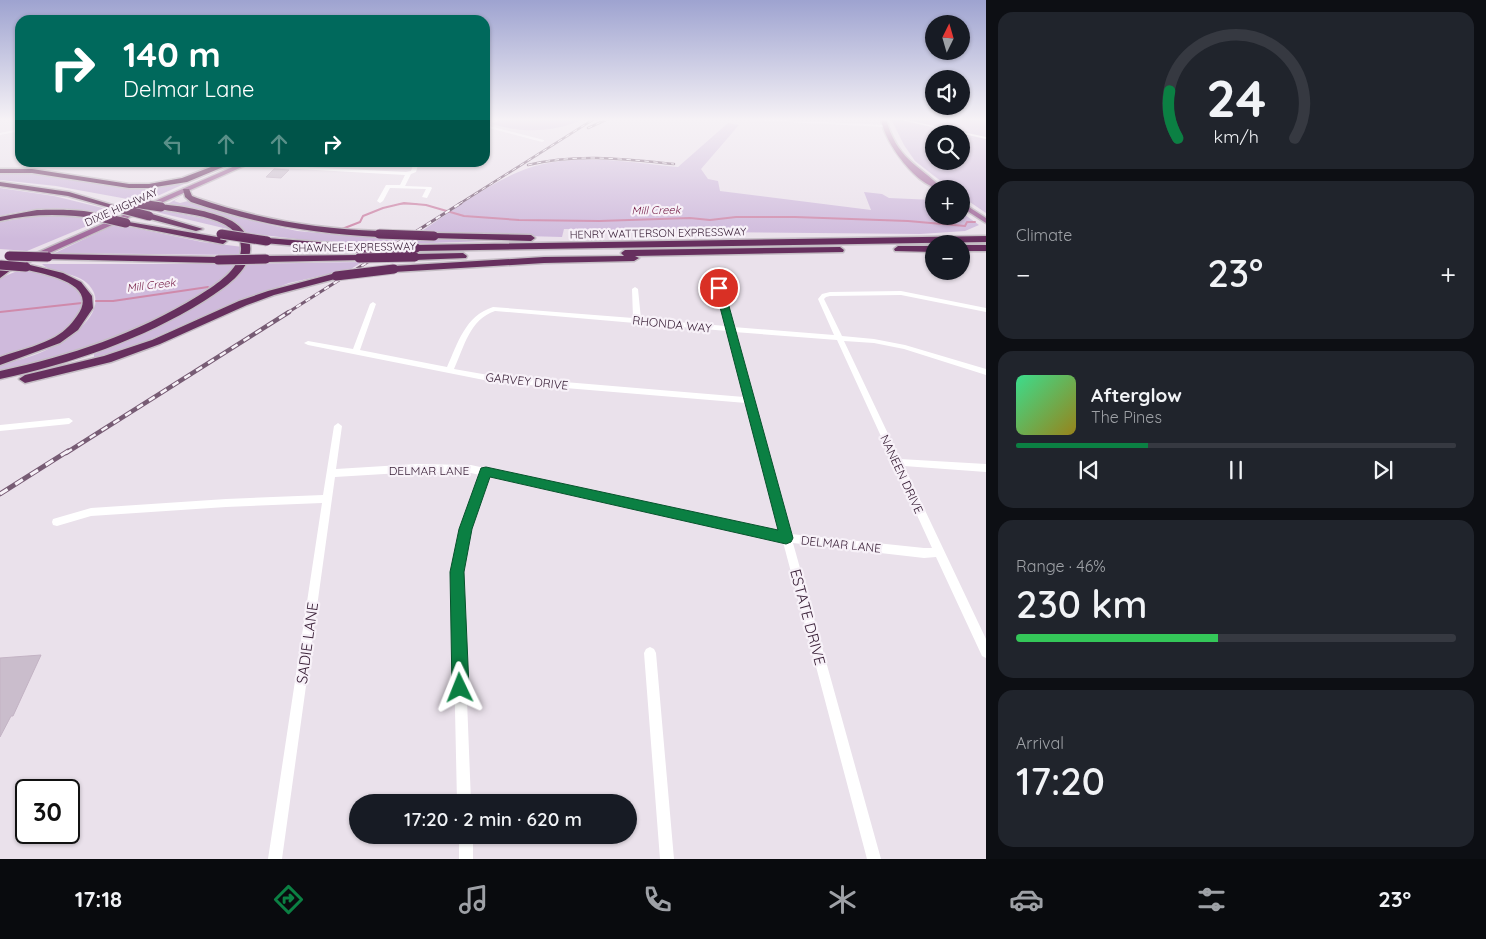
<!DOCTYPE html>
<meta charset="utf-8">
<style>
body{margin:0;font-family:Quicksand,sans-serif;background:#20242c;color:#f1f3f6;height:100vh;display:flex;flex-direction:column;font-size:19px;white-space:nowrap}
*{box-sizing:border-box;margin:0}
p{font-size:16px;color:#9ea1a6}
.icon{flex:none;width:28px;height:28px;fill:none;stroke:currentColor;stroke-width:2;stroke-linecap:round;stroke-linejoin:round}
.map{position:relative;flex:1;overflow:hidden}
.drawer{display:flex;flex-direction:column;gap:12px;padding:12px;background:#0d0f14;width:500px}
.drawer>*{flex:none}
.top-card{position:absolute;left:15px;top:15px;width:475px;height:152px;border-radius:15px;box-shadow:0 1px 4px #0004;background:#00695c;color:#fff;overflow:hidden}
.needle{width:32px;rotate:5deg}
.buttons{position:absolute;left:925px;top:15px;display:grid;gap:10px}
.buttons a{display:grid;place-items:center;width:45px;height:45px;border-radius:50%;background:#171b24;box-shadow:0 1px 4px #0004;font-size:25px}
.speed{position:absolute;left:15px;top:779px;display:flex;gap:10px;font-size:25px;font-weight:700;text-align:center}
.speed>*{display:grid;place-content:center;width:65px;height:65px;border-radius:50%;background:#171b24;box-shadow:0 1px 4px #0004;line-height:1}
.speed .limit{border:2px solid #111;border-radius:8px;background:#fff;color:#111}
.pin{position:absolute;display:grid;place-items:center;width:42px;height:42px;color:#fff;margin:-21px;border:2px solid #fff;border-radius:50%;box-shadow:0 1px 5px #0007}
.me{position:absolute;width:55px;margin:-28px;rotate:358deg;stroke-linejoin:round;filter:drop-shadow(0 0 4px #0008)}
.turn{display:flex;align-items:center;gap:18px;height:105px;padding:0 25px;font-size:22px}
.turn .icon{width:65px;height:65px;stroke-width:2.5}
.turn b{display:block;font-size:35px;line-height:42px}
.lanes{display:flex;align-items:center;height:48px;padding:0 25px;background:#0003;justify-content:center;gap:25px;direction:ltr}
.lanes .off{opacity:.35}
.big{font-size:38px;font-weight:600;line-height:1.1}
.drawer .tile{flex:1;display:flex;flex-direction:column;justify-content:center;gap:8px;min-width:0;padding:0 18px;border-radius:15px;background:#20242c}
.drawer .dial{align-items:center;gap:0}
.dial svg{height:130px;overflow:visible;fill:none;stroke:#363941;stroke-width:7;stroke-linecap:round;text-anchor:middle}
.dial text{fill:#f1f3f6;stroke:none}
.song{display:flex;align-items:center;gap:15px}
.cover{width:60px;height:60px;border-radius:8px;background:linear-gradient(135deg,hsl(150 70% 55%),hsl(50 70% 35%))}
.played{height:5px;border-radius:2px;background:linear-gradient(90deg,#0b8043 30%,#363941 30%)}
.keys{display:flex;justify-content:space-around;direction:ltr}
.heat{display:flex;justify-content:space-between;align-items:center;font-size:28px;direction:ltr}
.charge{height:8px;border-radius:4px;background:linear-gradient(90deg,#34c759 46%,#363941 0)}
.trip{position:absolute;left:349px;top:794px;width:288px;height:50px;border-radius:25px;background:#171b24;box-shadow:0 1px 4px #0004;font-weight:600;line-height:50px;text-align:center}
.menu{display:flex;height:80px;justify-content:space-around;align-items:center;background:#090b0e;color:#9ea1a6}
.menu .icon{width:35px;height:35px}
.menu .selected{color:#0b8043}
.menu b{font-size:22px;color:#f1f3f6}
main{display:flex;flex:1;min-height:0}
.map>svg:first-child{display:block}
.green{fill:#cfbadc;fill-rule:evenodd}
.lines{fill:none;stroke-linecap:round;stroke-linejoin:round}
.stream-far1{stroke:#cf8aab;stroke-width:1}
.stream{stroke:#cf8aab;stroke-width:2}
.building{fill:#cabdcc;stroke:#c3b3c4}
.major-casing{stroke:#c4bdc4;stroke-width:3}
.highway-casing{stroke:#c4bdc4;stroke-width:3}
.minor{fill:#fff;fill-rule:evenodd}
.major{fill:#9f6799;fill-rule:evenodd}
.highway{fill:#662f5e;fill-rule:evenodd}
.rail-far3-casing{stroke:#775c74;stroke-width:2.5}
.rail-far2-casing{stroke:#775c74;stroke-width:3}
.rail-far1-casing{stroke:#775c74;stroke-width:4.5}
.rail-casing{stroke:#775c74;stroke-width:5}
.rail-far3{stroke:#f7f1f8;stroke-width:1;stroke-dasharray:4.5;stroke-linecap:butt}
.rail-far2{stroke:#f7f1f8;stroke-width:2;stroke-dasharray:5.5;stroke-linecap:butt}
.rail-far1{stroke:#f7f1f8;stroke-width:2.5;stroke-dasharray:7;stroke-linecap:butt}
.rail{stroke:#f7f1f8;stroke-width:3;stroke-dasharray:9;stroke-linecap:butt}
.highway-bridge-far1-casing{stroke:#c4bdc4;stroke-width:8;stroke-linecap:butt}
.highway-bridge-casing{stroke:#c4bdc4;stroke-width:11;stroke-linecap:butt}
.highway-bridge-far1{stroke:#662f5e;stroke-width:7}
.highway-bridge{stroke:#662f5e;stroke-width:9}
.route{fill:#0b8043;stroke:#07532c}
.labels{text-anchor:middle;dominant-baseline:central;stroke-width:4.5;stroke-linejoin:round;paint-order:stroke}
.far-street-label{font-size:11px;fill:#3b2239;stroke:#f7f1f8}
.far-water-label{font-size:11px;font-style:italic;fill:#751e47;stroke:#f7f1f8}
.street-label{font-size:12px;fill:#3b2239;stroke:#f7f1f8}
.near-street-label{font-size:15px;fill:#3b2239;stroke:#f7f1f8}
</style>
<main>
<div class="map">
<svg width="986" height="859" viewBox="0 0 986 859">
<rect width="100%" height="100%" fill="#eae1eb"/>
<path class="green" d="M 501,119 L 583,119 C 555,133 521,133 492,124 Z
M 891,119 L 983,119 L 986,121 L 986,213 L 961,196 L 961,189 L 951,189 L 915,161 L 904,145 ZM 934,134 L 961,134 L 961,161 L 934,161 Z
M 728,123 L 739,125 L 701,169 L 708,179 L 718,181 L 720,191 L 871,210 L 864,192 L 882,194 L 889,198 L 934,200 L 934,216 L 961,216 L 961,212 L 979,225 L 965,231 L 920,234 L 708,232 L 564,229 L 562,237 L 419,233 C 450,212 482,188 516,173 C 566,150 626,162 678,167 Z
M 19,171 L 133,187 L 204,175 L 144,202 L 56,186 L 0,180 L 0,172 Z
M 0,188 L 54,196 L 115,211 C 101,217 84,210 69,209 C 46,208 22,210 0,216 Z
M 182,196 L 174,201 L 180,203 L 188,201 L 233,216 L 297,231 L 352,236 L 403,237 L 391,244 L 363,243 L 314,241 L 245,233 C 237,214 184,210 164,206 Z
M 157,209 L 216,221 L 236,231 L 152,211 Z
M 44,215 L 71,216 L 99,221 L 27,251 L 0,249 L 0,222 Z
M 116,224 L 202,242 L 243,247 L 241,255 L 55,253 Z
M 412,237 L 489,241 L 401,244 Z
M 362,262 L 351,269 L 289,283 L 199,318 L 149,340 L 94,358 L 94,354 L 166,323 L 199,304 L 241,270 L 246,264 Z
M 42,264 L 237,264 L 223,279 L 178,310 L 104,344 L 0,373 L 0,364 C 15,361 31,357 44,351 C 65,342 113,312 89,285 C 78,272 50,273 42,264 Z
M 20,270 C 38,273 65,275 78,289 C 98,310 60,336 44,344 C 31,350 14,353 0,357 L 0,278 Z"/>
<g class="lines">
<path class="stream-far1" d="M 399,204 L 417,204"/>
<path class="stream" d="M 342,229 L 360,222 L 363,216 L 383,208 L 404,203 L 426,205 L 464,216 L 519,220 L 599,221 L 690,218 L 710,220 L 736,217 L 795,217 L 908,221 L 965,226 L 967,222 L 975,222
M 96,301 L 113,301 L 208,287
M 0,312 L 82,303"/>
</g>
<path class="building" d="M 274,169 L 289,170 L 281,178 L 266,177 Z
M 41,655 L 13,716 L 11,716 L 0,737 L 0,658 Z"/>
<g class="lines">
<defs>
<path id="major" d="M 881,119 L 886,119 C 897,159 916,163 943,189 C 918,189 884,142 881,119 Z
M 244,162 L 253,162 L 0,275 L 0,269 Z
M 961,202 L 986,218 L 986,223 L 961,207 Z"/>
<path id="highway" d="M 224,162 L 235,162 L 187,182 L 149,188 L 129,188 L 32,173 L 0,173 L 0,169 L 32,169 L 129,184 L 149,184 L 182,178 Z
M 0,182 L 69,192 L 126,209 L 122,211 L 68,196 L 0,186 Z
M 183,189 L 189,189 L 192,196 L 197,198 C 257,219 316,229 379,231 L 383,234 L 379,237 C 314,234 253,223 191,202 L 185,197 Z
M 158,205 C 173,203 218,213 232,221 C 243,228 252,239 250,252 C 247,274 221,290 204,301 C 141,340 73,363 0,379 L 0,371 C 70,356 136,334 198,296 C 214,286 239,271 241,250 C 242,235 230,226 217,221 C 199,214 179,213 161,209 L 158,209 Z
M 37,210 C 53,210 92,208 104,217 L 100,219 C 66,214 34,213 0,221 L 0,217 Z
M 146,214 L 152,214 L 203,229 L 196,231 L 146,218 Z
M 123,221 L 223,238 L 227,241 L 223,244 L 126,225 L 122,223 Z
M 434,233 L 531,235 L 535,238 L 531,241 L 431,238 L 430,236 Z
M 986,236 L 986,242 L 416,251 L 412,248 L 416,245 Z
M 267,238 L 357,245 L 361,248 L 357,251 L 264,243 L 263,241 Z
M 961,245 L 986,245 L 986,251 L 961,251 Z
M 898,246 L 934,246 L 934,252 L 895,251 L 894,249 Z
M 840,247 L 844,250 L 843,252 L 635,256 L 639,258 L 634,261 L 544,263 L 394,272 L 389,269 L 394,266 L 544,257 L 624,256 L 621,253 L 625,250 Z
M 463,253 L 467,256 L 466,258 L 415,260 L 411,257 L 415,254 Z
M 48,254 L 218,257 L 223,260 L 218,263 L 45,259 L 45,255 Z
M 359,255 L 362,256 L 362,260 L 266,262 L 261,259 L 266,256 Z
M 26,264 L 63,273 L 81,282 L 92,296 L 93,308 L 78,330 L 60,343 L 0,365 L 0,357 C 17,351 35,347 51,339 C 62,334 71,325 77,316 C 101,283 44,274 23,269 L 21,267 Z
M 7,266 L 12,269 L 0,278 L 0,270 Z
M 336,273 L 339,274 L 339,278 L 274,295 L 247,305 L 160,344 L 111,362 L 25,383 L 19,379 L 25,375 L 104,356 L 152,340 L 239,301 L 268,291 Z"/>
</defs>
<use href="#major" class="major-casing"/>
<use href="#highway" class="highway-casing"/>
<path class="minor" d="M 744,119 L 763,119 L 885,125 L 887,126 L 885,127 L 746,120 Z
M 896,119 L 902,119 L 986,137 L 986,139 Z
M 485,125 L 544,140 L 544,141 L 542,142 L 485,127 Z
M 20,129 L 20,131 L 0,135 L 0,133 Z
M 414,162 L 419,162 L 416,172 L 411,174 L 405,186 L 431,187 L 432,188 L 427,198 L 422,197 L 426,189 L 390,188 L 383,201 L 380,203 L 377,201 L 386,185 L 400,185 L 405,175 L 245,166 L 243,165 L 245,164 L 406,172 L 411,171 Z
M 719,286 L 722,288 L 733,327 L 834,335 L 818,299 L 822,294 L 830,292 L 901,291 L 986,308 L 986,312 L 901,295 L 830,296 L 826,297 L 824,299 L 842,336 L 874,339 L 905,345 L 986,369 L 986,375 L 904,349 L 874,343 L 844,341 L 900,459 L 986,464 L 986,472 L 904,466 L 986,639 L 986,658 L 982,656 L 936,557 L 924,558 L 793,543 L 881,859 L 867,859 L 783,542 L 489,477 L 471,529 L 462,572 L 471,802 L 457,802 L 452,572 L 461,529 L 480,475 L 471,473 L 417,472 L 335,477 L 282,859 L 268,859 L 322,503 L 226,507 L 91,516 L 57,526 L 53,525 L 52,522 L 53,519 L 91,508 L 226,499 L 323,495 L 334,426 L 338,423 L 342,426 L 336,469 L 417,464 L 471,465 L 780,532 L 746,403 L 494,382 L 308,345 L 304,343 L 308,341 L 353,349 L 370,304 L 373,302 L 376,304 L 360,350 L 447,367 C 458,343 465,316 493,307 L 633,318 L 632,289 L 635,287 L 638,289 L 641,319 L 726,326 L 716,288 ZM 495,311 L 727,331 L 744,397 L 494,376 L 454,369 C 464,347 470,319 495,311 ZM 734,332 L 837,340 L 932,548 L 924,548 L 791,534 Z
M 69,418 L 73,421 L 69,424 L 0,431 L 0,425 Z
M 650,647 L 654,649 L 656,653 L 674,859 L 660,859 L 644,653 L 646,649 Z
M 459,835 L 473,835 L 473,859 L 459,859 Z"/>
<use href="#major" class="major"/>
<use href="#highway" class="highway"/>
<defs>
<path id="rail-far3" d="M 588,128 L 608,119
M 528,165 C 577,153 625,159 674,164
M 459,204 L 594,119"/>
<path id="rail-far2" d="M 287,313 L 461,203"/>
<path id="rail-far1" d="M 66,453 L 289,312"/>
<path id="rail" d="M 0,494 L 68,451"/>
</defs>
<use href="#rail-far3" class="rail-far3-casing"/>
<use href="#rail-far2" class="rail-far2-casing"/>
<use href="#rail-far1" class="rail-far1-casing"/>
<use href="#rail" class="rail-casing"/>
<use href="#rail-far3" class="rail-far3"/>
<use href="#rail-far2" class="rail-far2"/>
<use href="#rail-far1" class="rail-far1"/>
<use href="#rail" class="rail"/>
<defs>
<path id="highway-bridge-far1" d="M 134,203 L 142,204"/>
<path id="highway-bridge" d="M 134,203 L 161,207
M 122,209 L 149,216
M 100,217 L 126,223
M 221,234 L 267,241
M 379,234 L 434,236
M 357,248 L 416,248
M 9,256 L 48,257
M 359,258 L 415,257
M 218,260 L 266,259
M 0,265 L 26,267
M 336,276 L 394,269"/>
</defs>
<use href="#highway-bridge-far1" class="highway-bridge-far1-casing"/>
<use href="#highway-bridge" class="highway-bridge-casing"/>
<use href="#highway-bridge-far1" class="highway-bridge-far1"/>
<use href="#highway-bridge" class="highway-bridge"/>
</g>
<linearGradient id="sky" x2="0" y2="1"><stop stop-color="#9ea3d0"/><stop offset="0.5" stop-color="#f6f2f6"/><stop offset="1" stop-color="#f6f2f6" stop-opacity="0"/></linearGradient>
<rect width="986" height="239" fill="url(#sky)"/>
<path class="route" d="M 719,286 L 724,288 L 793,538 L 791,542 L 786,544 L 490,477 L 472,529 L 464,572 L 469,688 L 466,694 L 460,696 L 455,694 L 452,688 L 450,572 L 459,529 L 481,468 L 486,467 L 778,530 L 715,288 Z"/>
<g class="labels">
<g class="far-street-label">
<text transform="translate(121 207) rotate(-24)">DIXIE HIGHWAY</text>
<text transform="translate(658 233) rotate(-1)">HENRY WATTERSON EXPRESSWAY</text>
<text transform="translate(354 247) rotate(-1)">SHAWNEE EXPRESSWAY</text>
</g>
<g class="far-water-label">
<text transform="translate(656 210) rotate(-1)">Mill Creek</text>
<text transform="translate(151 285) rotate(-7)">Mill Creek</text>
</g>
<g class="street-label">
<text transform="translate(672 324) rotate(6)">RHONDA WAY</text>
<text transform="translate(527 381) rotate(6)">GARVEY DRIVE</text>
<text x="429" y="470">DELMAR LANE</text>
<text transform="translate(902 474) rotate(65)">NANEEN DRIVE</text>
<text transform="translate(841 544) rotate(6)">DELMAR LANE</text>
</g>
<g class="near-street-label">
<text transform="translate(808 617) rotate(75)">ESTATE DRIVE</text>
<text transform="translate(307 643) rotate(-82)">SADIE LANE</text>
</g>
</g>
</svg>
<div class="buttons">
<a><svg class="needle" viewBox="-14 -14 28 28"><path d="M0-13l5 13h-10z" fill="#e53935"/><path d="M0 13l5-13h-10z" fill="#9ea1a6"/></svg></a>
<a><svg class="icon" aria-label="sound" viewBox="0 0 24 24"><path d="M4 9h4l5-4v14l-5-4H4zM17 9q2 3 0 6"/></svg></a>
<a><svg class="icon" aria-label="search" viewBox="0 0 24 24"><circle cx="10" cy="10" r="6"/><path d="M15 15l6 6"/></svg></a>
<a>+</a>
<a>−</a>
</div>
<div class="speed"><div class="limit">30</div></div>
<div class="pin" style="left:719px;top:288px;background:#d93025"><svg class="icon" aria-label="arrive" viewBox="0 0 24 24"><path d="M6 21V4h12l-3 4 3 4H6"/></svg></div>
<svg class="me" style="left:460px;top:688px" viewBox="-20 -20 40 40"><path d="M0-17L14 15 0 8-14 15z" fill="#0b8043" stroke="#fff" stroke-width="4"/></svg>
<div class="trip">17:20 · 2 min · 620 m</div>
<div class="top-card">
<div class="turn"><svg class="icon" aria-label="right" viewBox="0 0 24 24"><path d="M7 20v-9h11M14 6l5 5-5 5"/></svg><div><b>140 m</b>Delmar Lane</div></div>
<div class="lanes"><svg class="icon off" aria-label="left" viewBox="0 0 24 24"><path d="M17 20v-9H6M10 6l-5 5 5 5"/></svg><svg class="icon off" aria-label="ahead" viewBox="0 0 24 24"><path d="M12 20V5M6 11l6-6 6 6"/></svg><svg class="icon off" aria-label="ahead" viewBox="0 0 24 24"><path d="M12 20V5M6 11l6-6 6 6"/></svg><svg class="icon" aria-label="right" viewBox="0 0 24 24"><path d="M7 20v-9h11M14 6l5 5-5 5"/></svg></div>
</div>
</div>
<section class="drawer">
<div class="tile dial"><svg viewBox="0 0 100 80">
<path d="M14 69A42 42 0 1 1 86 69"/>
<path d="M14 69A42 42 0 0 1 9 40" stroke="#0b8043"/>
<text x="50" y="56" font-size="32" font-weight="700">24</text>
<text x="50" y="72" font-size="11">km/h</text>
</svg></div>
<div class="tile"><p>Climate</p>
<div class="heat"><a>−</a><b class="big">23°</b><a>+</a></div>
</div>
<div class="tile">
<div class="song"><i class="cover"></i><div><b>Afterglow</b><p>The Pines</p></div></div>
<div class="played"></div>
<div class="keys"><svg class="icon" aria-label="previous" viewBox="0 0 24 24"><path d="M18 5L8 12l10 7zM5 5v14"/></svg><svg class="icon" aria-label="pause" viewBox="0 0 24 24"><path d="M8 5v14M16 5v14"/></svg><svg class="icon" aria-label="next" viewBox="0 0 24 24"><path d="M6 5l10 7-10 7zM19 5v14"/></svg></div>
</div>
<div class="tile"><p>Range · 46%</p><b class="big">230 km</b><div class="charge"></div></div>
<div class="tile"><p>Arrival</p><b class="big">17:20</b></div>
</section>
</main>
<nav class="menu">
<b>17:18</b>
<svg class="icon selected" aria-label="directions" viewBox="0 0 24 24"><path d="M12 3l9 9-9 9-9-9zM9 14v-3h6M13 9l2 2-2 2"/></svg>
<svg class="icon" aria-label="music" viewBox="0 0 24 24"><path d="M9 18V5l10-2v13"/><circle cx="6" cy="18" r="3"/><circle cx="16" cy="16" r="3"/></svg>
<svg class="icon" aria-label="phone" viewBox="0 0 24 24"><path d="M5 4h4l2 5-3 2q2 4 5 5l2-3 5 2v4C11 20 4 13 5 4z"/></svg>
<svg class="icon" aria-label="climate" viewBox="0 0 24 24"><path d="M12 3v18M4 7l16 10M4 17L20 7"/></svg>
<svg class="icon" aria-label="car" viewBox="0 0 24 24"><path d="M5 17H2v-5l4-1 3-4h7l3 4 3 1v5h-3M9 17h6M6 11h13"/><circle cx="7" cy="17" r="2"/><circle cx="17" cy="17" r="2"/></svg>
<svg class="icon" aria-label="filters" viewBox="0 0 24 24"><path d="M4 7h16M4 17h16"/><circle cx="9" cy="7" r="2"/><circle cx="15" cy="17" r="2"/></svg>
<b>23°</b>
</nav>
